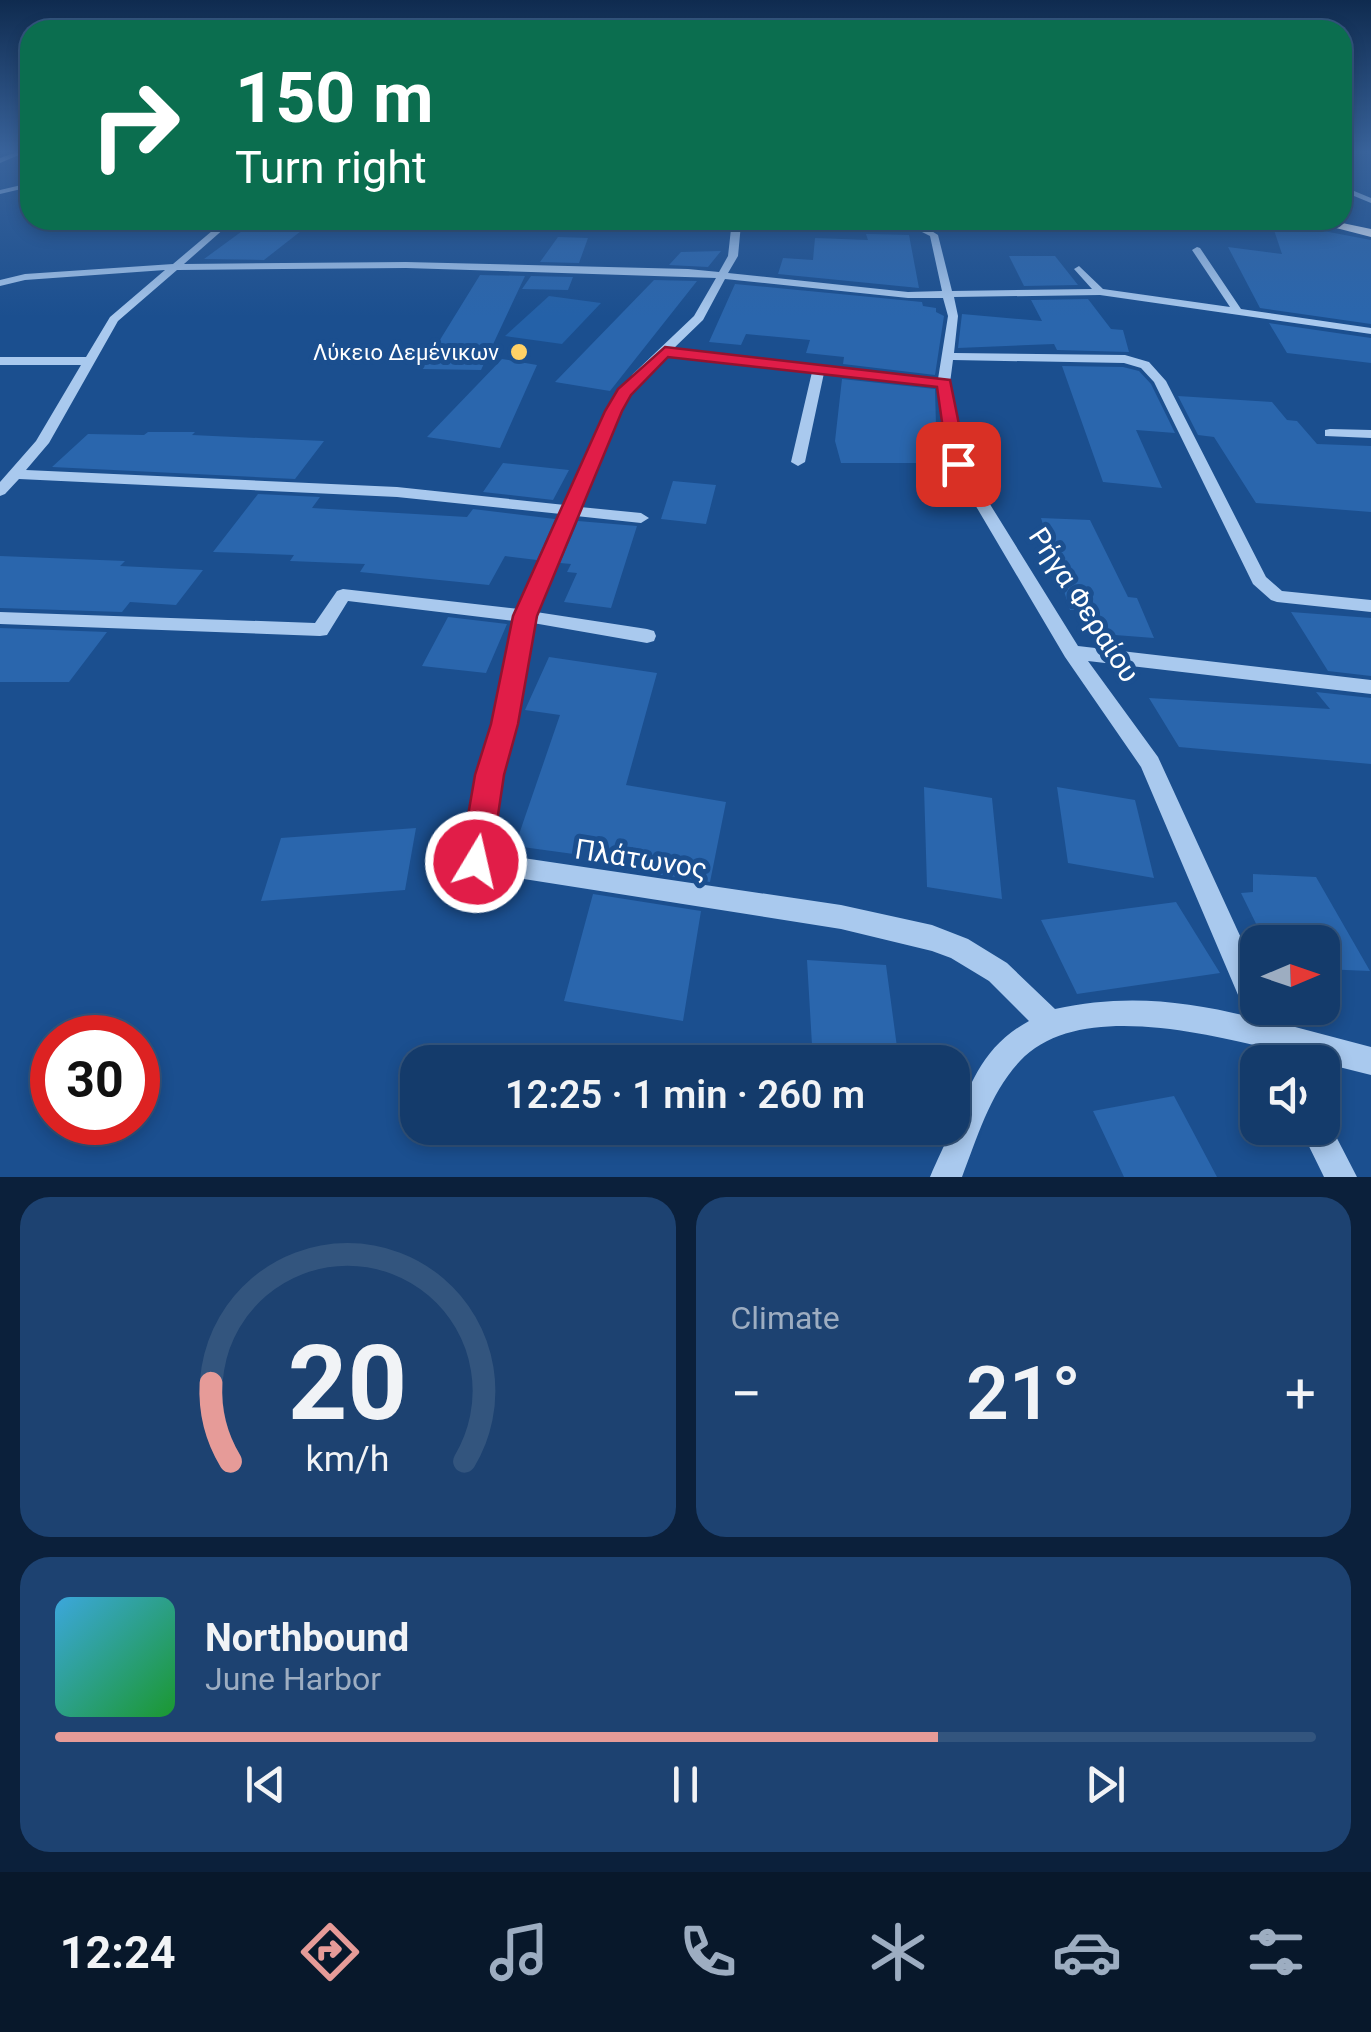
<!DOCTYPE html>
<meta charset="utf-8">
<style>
body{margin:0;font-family:Roboto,sans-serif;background:#1d4271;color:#f1f3f6;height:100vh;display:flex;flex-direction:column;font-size:38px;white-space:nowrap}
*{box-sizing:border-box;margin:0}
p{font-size:32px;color:#9dadc1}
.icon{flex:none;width:55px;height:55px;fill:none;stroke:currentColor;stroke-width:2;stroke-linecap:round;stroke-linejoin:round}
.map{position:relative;height:1177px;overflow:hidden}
.drawer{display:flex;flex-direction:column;gap:20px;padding:20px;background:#0b203b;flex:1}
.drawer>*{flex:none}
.hud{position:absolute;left:20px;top:20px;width:1332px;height:210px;border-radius:30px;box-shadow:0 5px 15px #0003,0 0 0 2px #33557e;background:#0b6e4f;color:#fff;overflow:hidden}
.needle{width:65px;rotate:88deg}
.controls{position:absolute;left:1240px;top:925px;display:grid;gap:20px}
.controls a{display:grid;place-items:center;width:100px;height:100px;border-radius:20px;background:#143b6b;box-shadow:0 5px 15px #0003,0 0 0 2px #33557e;font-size:50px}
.speed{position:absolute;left:30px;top:1015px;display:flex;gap:20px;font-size:50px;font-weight:700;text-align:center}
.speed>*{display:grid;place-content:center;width:130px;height:130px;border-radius:50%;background:#143b6b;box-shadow:0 5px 15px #0003,0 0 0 2px #33557e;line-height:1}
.speed .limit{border:15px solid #d22;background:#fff;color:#111}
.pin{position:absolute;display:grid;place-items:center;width:85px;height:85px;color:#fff;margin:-42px;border-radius:20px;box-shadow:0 5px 15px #0006}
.me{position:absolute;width:110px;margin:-55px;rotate:9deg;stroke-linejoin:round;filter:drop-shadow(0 0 8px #0008)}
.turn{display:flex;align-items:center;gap:35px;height:210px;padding:0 50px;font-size:45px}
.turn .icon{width:130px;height:130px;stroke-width:2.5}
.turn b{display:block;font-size:70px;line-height:85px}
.big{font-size:75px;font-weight:600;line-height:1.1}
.drawer .widget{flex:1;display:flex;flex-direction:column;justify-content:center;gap:15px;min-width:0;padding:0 35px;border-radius:30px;background:#1d4271}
.drawer .dial{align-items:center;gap:0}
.dial svg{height:260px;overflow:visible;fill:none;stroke:#33557e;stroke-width:7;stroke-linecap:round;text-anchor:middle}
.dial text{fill:#f1f3f6;stroke:none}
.song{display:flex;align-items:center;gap:30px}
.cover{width:120px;height:120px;border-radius:15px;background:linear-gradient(135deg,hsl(200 70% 55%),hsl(130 70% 35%))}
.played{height:10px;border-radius:5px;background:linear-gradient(90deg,#e69b98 70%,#33557e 70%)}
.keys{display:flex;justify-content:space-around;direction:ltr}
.heat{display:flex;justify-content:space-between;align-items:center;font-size:55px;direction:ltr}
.drawer .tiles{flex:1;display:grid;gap:20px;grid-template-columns:1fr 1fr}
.widget:last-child{grid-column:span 2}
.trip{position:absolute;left:400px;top:1045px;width:570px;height:100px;border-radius:30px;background:#143b6b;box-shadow:0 5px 15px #0003,0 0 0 2px #33557e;font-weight:600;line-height:100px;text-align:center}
.tabs{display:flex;height:160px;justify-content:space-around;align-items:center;background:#08182b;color:#9dadc1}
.tabs .icon{width:70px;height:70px}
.tabs .on{color:#e69b98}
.tabs b{font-size:45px;color:#f1f3f6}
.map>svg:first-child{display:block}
.green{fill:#2461a8}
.building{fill:#2a66ad}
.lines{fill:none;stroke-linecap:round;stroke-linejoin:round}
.minor{fill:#a9c9ee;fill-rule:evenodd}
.major{fill:#f0f6ff;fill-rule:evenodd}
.route{fill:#e11d48;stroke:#92132f;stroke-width:2.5}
.poi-dot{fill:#ffd166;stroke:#1b4f8f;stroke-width:4}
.labels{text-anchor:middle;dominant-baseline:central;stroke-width:10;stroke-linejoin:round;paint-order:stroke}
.far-poi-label{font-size:22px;fill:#fff;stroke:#1b4f8f;text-anchor:end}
.street-label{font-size:28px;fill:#fff;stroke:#1b4f8f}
</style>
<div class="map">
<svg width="1371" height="1177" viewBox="0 0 1371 1177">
<rect width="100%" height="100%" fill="#1b4f8f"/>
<path class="green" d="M 549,296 L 601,303 L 562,344 L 505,336 Z"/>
<path class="building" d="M 1271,221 L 1371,240 L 1371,324 L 1260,308 L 1228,247 L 1282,254 Z
M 245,229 L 301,231 L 264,260 L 204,259 Z
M 866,234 L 909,235 L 919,288 L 778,274 L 783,258 L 813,260 L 815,238 L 868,240 Z
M 558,237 L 588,238 L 579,263 L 540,262 Z
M 721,251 L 708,267 L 669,265 L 681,252 Z
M 1009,256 L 1055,256 L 1078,285 L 1024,286 Z
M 480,275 L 525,276 L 481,370 L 422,369 Z
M 531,276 L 573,277 L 568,290 L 522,289 Z
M 654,280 L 697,281 L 610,391 L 555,382 Z
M 735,284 L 922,302 L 923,306 L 936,308 L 936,312 L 944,316 L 935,375 L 843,364 L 844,357 L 806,353 L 810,340 L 746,334 L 741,345 L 709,342 Z
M 1088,299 L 1111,329 L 1123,330 L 1129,352 L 1057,350 L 1054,344 L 958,348 L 962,314 L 1042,321 L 1031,300 Z
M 1269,323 L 1371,338 L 1371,363 L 1287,353 Z
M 502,359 L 537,365 L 500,448 L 427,437 Z
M 1062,366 L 1123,367 L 1139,371 L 1151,384 L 1175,433 L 1136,430 L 1162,488 L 1103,482 Z
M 842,379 L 935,389 L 937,463 L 841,463 L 835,441 Z
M 1178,396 L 1272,402 L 1287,420 L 1297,421 L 1317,444 L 1371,446 L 1371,512 L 1256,503 L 1214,437 L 1198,435 Z
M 148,432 L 195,432 L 192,435 L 324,441 L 295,479 L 52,467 L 88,434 L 144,435 Z
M 503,463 L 569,470 L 553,500 L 483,492 Z
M 673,481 L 716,485 L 706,524 L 661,519 Z
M 258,494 L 320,497 L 312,508 L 467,517 L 473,509 L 555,519 L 537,560 L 505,556 L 489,585 L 360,572 L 365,564 L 290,561 L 294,555 L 213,552 Z
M 1041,518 L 1090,520 L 1128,597 L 1137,598 L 1154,638 L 1089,633 L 1081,610 L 1070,610 Z
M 578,521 L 637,526 L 611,608 L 564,602 L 577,573 L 567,572 L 571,564 L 560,563 Z
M 0,556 L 125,561 L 120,566 L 203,570 L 176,605 L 130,602 L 122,612 L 0,608 Z
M 1291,612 L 1371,618 L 1371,676 L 1328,671 Z
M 448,617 L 507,624 L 486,673 L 422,666 Z
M 0,628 L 107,632 L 69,682 L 0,682 Z
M 549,657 L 657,673 L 626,785 L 726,802 L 710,882 L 601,866 L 603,858 L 515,846 L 560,715 L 525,710 Z
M 1316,692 L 1371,698 L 1371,764 L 1179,747 L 1149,698 L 1330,709 Z
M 924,787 L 992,798 L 1002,899 L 927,887 Z
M 1057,787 L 1135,800 L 1154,878 L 1068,863 Z
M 416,828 L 405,890 L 261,901 L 281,838 Z
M 1253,874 L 1316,877 L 1370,971 L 1322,969 L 1322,942 L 1265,942 L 1241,893 L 1253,892 Z
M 593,894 L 701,911 L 683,1021 L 564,1001 Z
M 1176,902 L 1220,973 L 1077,994 L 1041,920 Z
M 807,960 L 886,965 L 899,1062 L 813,1062 Z
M 1174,1096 L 1217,1177 L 1124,1177 L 1093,1111 Z"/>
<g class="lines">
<path class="minor" d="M 17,152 L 26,152 L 0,163 L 0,158 Z
M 30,183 L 30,187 L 0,194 L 0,190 Z
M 1342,186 L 1371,198 L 1371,203 L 1342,191 Z
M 225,220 L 234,220 L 184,264 L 406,262 L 688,269 L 719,272 L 728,256 L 732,220 L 922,225 L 938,235 L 952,291 L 1092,289 L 1074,269 L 1079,266 L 1103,289 L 1230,307 L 1192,250 L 1197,247 L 1200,248 L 1241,309 L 1371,328 L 1371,334 L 1100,295 L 954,297 L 958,316 L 954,353 L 1125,355 L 1149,362 L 1166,381 L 1266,577 L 1282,591 L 1371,600 L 1371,612 L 1277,602 L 1271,600 L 1253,584 L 1154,382 L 1141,368 L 1124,363 L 953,360 L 950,383 L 965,464 L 1078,646 L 1371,680 L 1371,694 L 1088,661 L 1158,757 L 1258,975 L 1258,1008 L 1272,1008 L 1280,1023 L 1371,1047 L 1371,1075 L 1295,1056 L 1297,1062 L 1268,1062 L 1262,1047 C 1194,1031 1074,1003 1020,1061 C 990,1093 977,1138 962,1177 L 930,1177 C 937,1160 946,1142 952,1128 C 971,1083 983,1046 1029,1021 L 989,981 L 951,958 L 932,951 L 841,929 L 467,870 L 464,862 L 478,775 L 494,724 L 515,621 L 348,601 L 327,635 L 320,636 L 0,624 L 0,612 L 315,623 L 337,591 L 343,589 L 519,609 L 561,514 L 397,497 L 19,479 L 5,494 L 0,496 L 0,482 L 36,441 L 81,365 L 0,365 L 0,357 L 86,357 L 110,317 L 165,270 L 25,280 L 0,286 L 0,280 L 25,274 L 173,264 ZM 741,224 L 920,231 L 930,236 L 942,291 L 908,292 L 728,273 L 738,256 ZM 406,268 L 716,278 L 694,316 L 633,374 L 606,411 L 565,505 L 397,487 L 26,470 L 49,443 L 118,321 L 177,270 ZM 725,279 L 908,298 L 943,298 L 948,316 L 938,379 L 673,349 L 703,320 ZM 666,356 L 812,372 L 791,462 L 798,466 L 805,462 L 824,373 L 938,386 L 951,464 L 1065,657 L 1141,767 L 1247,1016 C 1181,1000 1122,994 1055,1009 L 1007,963 L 968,939 L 932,925 L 841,905 L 489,853 L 500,775 L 514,724 L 533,623 L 647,643 L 654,641 L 656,636 L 654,631 L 647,629 L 536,612 L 576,516 L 641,523 L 649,518 L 641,513 L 580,507 L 620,411 L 641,380 Z
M 1330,429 L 1371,430 L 1371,438 L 1325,436 L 1325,430 Z
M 1322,1116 L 1326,1117 L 1357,1177 L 1324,1177 L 1300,1128 L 1322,1128 Z"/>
<path class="major" d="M 1305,220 L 1328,220 L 1371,229 L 1371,237 Z"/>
</g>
<linearGradient id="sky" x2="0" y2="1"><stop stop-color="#0f2b4f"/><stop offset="0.48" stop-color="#39639b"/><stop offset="1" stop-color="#39639b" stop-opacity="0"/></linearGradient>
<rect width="1371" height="317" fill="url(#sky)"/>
<path class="route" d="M 665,347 L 950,380 L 967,464 L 958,469 L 948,464 L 937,387 L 668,357 L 631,395 L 622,411 L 537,616 L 518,724 L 504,775 L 491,862 L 487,872 L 476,876 L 465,872 L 460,862 L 475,775 L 491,724 L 513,616 L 605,411 L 618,389 Z"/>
<circle class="poi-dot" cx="519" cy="352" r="10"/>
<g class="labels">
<g class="far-poi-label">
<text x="499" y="352">Λύκειο Δεμένικων</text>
</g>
<g class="street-label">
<text transform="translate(1084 605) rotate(57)">Ρήγα Φεραίου</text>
<text transform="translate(641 859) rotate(9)">Πλάτωνος</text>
</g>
</g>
</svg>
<div class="controls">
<a><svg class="needle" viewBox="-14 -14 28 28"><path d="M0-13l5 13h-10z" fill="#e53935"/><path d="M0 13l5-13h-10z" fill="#9dadc1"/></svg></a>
<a><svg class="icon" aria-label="sound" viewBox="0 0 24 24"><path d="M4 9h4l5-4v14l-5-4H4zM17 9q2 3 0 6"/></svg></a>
</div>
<div class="speed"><div class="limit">30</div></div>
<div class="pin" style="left:958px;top:464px;background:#d93025"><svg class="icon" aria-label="arrive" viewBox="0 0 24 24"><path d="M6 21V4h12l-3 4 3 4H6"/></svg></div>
<svg class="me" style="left:476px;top:862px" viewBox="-20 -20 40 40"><circle r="17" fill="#e11d48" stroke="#fff" stroke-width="3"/><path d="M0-11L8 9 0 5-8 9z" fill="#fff"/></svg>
<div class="trip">12:25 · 1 min · 260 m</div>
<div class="hud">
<div class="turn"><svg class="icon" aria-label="right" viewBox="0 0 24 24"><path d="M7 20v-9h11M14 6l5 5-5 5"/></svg><div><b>150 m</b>Turn right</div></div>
</div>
</div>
<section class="drawer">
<div class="tiles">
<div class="widget dial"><svg viewBox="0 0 100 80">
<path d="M14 69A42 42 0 1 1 86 69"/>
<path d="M14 69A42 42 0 0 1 8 45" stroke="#e69b98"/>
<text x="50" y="56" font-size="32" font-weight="700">20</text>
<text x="50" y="72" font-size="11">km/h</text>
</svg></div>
<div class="widget"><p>Climate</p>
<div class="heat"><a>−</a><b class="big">21°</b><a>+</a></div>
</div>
<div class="widget">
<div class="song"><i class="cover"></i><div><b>Northbound</b><p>June Harbor</p></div></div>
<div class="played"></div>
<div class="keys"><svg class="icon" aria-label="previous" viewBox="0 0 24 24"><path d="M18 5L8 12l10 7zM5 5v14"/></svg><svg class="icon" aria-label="pause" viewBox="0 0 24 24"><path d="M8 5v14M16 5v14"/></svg><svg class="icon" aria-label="next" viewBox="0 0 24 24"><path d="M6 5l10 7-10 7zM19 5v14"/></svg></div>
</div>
</div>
</section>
<nav class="tabs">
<b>12:24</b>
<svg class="icon on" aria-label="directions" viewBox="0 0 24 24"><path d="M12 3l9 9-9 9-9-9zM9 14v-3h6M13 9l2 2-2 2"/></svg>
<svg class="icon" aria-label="music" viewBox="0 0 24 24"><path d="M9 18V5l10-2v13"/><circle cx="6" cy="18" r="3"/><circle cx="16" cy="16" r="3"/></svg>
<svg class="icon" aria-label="phone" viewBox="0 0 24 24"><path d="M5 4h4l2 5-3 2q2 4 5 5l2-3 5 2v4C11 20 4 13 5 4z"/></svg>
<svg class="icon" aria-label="climate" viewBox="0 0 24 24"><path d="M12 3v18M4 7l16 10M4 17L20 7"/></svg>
<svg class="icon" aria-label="car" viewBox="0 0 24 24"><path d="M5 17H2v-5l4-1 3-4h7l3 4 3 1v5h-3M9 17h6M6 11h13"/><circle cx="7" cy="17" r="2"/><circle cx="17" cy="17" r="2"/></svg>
<svg class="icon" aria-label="filters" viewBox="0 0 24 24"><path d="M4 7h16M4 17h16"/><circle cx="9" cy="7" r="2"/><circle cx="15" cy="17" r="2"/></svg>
</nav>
